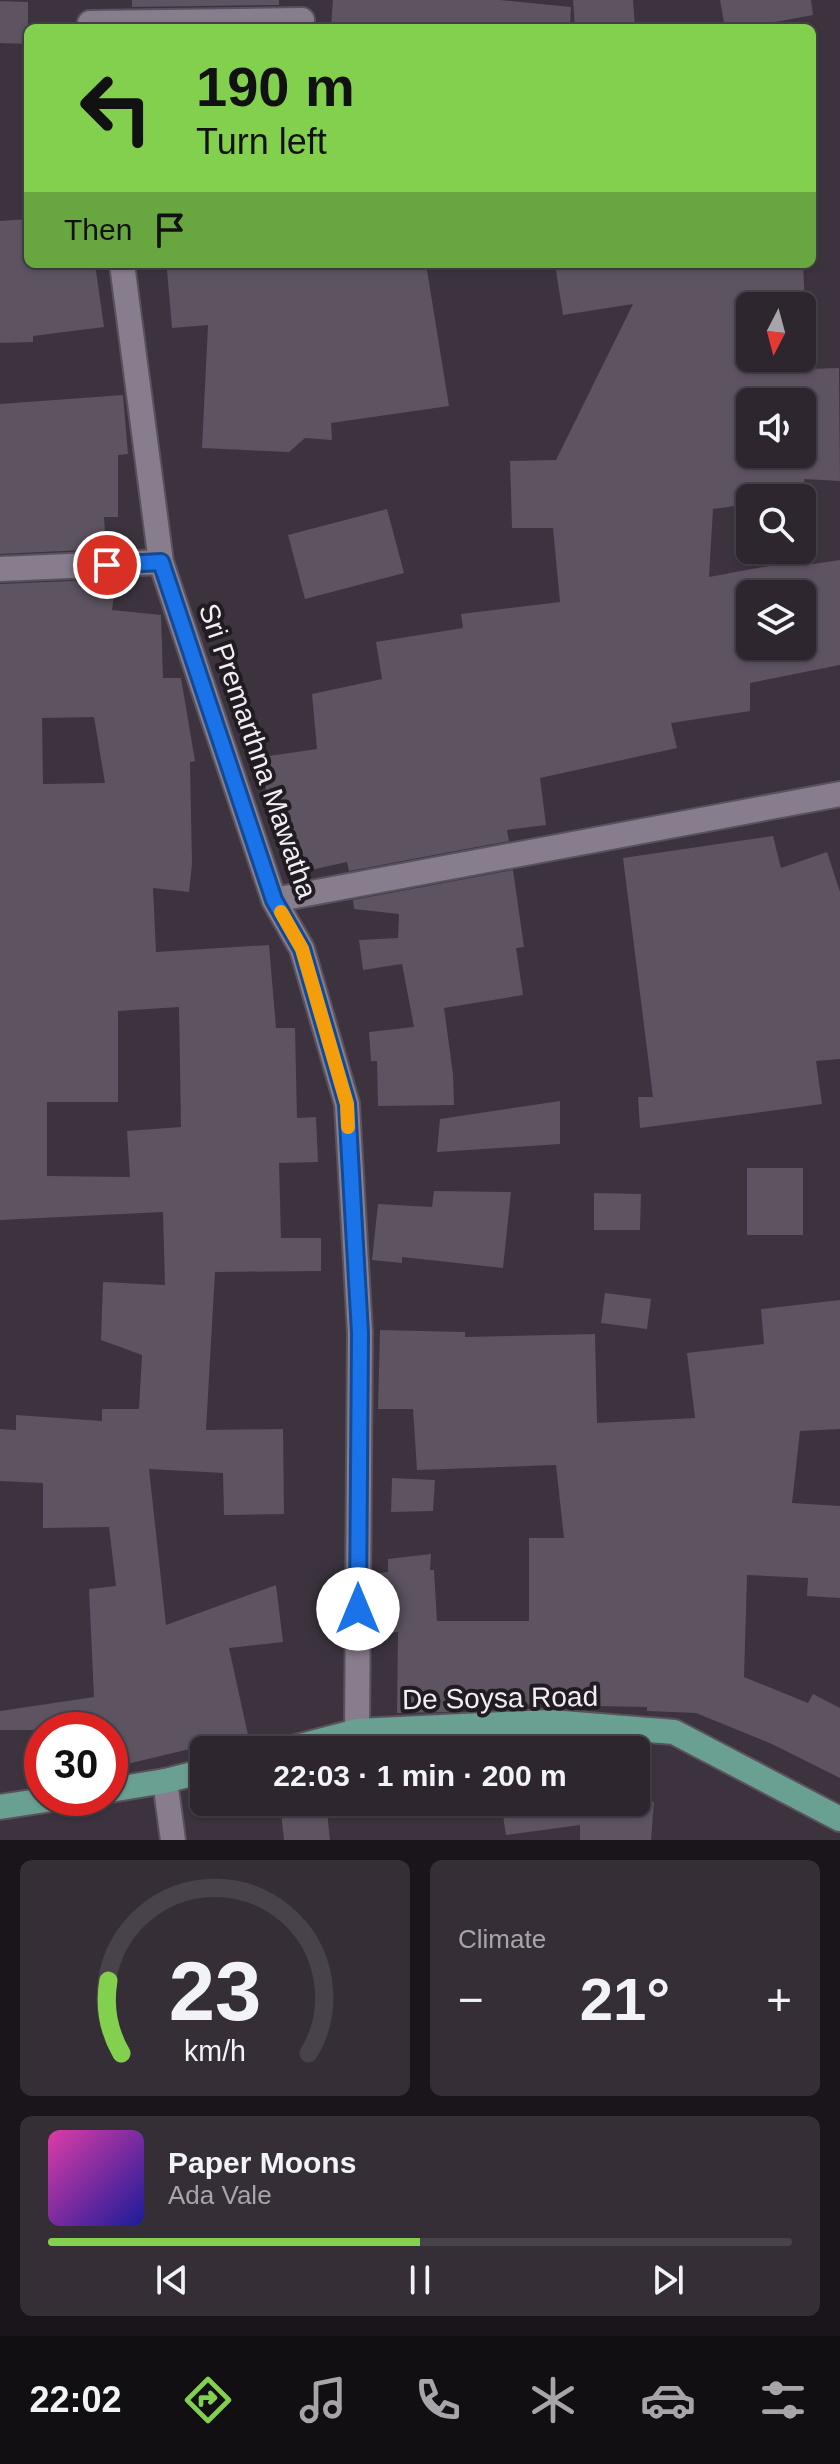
<!DOCTYPE html>
<meta charset="utf-8">
<style>
body{margin:0;font-family:Helvetica,sans-serif;background:#352e37;color:#f1f3f6;height:100vh;display:flex;flex-direction:column;font-size:30px;white-space:nowrap}
*{box-sizing:border-box;margin:0}
p{font-size:26px;color:#a7a5aa}
.icon{flex:none;width:44px;height:44px;fill:none;stroke:currentColor;stroke-width:2;stroke-linecap:round;stroke-linejoin:round}
.map{position:relative;height:1840px;overflow:hidden}
.side{display:flex;flex-direction:column;gap:20px;padding:20px;background:#19151a;flex:1}
.side>*{flex:none}
.guide{position:absolute;left:24px;top:24px;width:792px;height:244px;border-radius:12px;box-shadow:0 2px 6px #0004,0 0 0 2px #48434b;background:#83d04f;color:#111;overflow:hidden}
.needle{width:52px;rotate:186deg}
.controls{position:absolute;left:736px;top:292px;display:grid;gap:16px}
.controls a{display:grid;place-items:center;width:80px;height:80px;border-radius:12px;background:#2d262f;box-shadow:0 2px 6px #0004,0 0 0 2px #48434b;font-size:40px}
.speed{position:absolute;left:24px;top:1712px;display:flex;gap:16px;font-size:40px;font-weight:700;text-align:center}
.speed>*{display:grid;place-content:center;width:104px;height:104px;border-radius:50%;background:#2d262f;box-shadow:0 2px 6px #0004,0 0 0 2px #48434b;line-height:1}
.speed .limit{border:12px solid #d22;background:#fff;color:#111}
.pin{position:absolute;display:grid;place-items:center;width:68px;height:68px;color:#fff;margin:-34px;border:4px solid #fff;border-radius:50%;box-shadow:0 2px 8px #0007}
.me{position:absolute;width:88px;margin:-44px;rotate:0deg;stroke-linejoin:round;filter:drop-shadow(0 0 6px #0008)}
.turn{display:flex;align-items:center;gap:28px;height:168px;padding:0 40px;font-size:36px}
.turn .icon{width:104px;height:104px;stroke-width:2.5}
.turn b{display:block;font-size:56px;line-height:68px}
.then{display:flex;align-items:center;height:76px;padding:0 40px;background:#0003;gap:16px;font-size:30px}
.big{font-size:60px;font-weight:800;line-height:1.1}
.side .card{flex:1;display:flex;flex-direction:column;justify-content:center;gap:12px;min-width:0;padding:0 28px;border-radius:12px;background:#352e37}
.side .dial{align-items:center;gap:0}
.dial svg{height:208px;overflow:visible;fill:none;stroke:#48434b;stroke-width:7;stroke-linecap:round;text-anchor:middle}
.dial text{fill:#f1f3f6;stroke:none}
.song{display:flex;align-items:center;gap:24px}
.cover{width:96px;height:96px;border-radius:12px;background:linear-gradient(135deg,hsl(320 70% 55%),hsl(240 70% 35%))}
.played{height:8px;border-radius:4px;background:linear-gradient(90deg,#83d04f 50%,#48434b 50%)}
.keys{display:flex;justify-content:space-around;direction:ltr}
.heat{display:flex;justify-content:space-between;align-items:center;font-size:44px;direction:ltr}
.side .tiles{flex:1;display:grid;gap:20px;grid-template-columns:1fr 1fr}
.card:last-child{grid-column:span 2}
.trip{position:absolute;left:190px;top:1736px;width:460px;height:80px;border-radius:12px;background:#2d262f;box-shadow:0 2px 6px #0004,0 0 0 2px #48434b;font-weight:800;line-height:80px;text-align:center}
.tabs{display:flex;height:128px;justify-content:space-around;align-items:center;background:#120f13;color:#a7a5aa}
.tabs .icon{width:56px;height:56px}
.tabs .current{color:#83d04f}
.tabs b{font-size:36px;color:#f1f3f6}
.map>svg:first-child{display:block}
.building{fill:#5d5361;fill-rule:evenodd}
.lines{fill:none;stroke-linecap:round;stroke-linejoin:round}
.minor-casing{stroke:#59515c;stroke-width:28}
.major-casing{stroke:#59515c;stroke-width:28}
.minor{stroke:#887d8c;stroke-width:24}
.major{stroke:#6aa092;stroke-width:24}
.route-casing{stroke:#114b97;stroke-width:20}
.route{stroke:#1a73e8;stroke-width:14}
.slow{stroke:#f59e0b;stroke-width:14}
.labels{text-anchor:middle;dominant-baseline:central;stroke-width:8;stroke-linejoin:round;paint-order:stroke}
.street-label{font-size:28px;fill:#f2ecf4;stroke:#211c22}
</style>
<div class="map">
<svg width="840" height="1840" viewBox="0 0 840 1840">
<rect width="100%" height="100%" fill="#3c333f"/>
<path class="building" d="M 132,0 L 279,0 L 279,5 L 132,7 Z
M 333,0 L 500,0 L 571,7 L 570,28 L 331,28 Z
M 573,0 L 633,0 L 635,28 L 575,28 Z
M 720,0 L 811,0 L 813,15 L 743,28 L 725,28 Z
M 0,1 L 28,2 L 28,44 L 0,43 Z
M 28,219 L 28,264 L 95,264 L 104,327 L 33,336 L 33,342 L 0,343 L 0,221 Z
M 250,264 L 426,264 L 449,406 L 331,423 L 332,440 L 305,438 L 289,452 L 202,448 L 208,325 L 172,328 L 167,270 Z
M 555,264 L 803,264 L 808,369 L 839,368 L 840,481 L 804,479 L 806,498 L 750,498 L 750,504 L 713,509 L 709,577 L 812,558 L 813,564 L 840,560 L 840,665 L 750,683 L 750,711 L 671,723 L 677,748 L 540,778 L 546,825 L 507,830 L 509,841 L 349,871 L 347,862 L 297,873 L 279,795 L 267,797 L 262,757 L 317,749 L 312,694 L 382,679 L 376,642 L 463,628 L 461,614 L 560,602 L 553,528 L 512,528 L 510,461 L 556,460 L 633,304 L 563,315 ZM 750,306 L 802,306 L 802,358 L 750,358 ZM 750,402 L 802,402 L 802,454 L 750,454 ZM 750,594 L 802,594 L 802,646 L 750,646 Z
M 123,395 L 128,454 L 118,455 L 118,517 L 104,517 L 106,549 L 0,554 L 0,404 Z
M 387,509 L 404,573 L 305,599 L 288,535 Z
M 116,579 L 112,610 L 161,615 L 163,678 L 181,678 L 195,761 L 190,762 L 192,864 L 189,892 L 153,888 L 156,952 L 269,945 L 276,1028 L 295,1028 L 297,1118 L 316,1117 L 318,1162 L 279,1163 L 281,1238 L 321,1238 L 321,1271 L 215,1272 L 206,1430 L 283,1429 L 284,1514 L 224,1515 L 223,1473 L 149,1469 L 166,1625 L 276,1585 L 283,1642 L 229,1648 L 248,1735 L 123,1765 L 112,1730 L 0,1730 L 0,1711 L 94,1697 L 89,1589 L 116,1586 L 109,1527 L 43,1528 L 43,1483 L 0,1481 L 0,1429 L 16,1430 L 16,1415 L 102,1421 L 102,1409 L 139,1409 L 142,1355 L 101,1340 L 103,1282 L 165,1285 L 163,1212 L 0,1220 L 0,584 ZM 94,717 L 105,783 L 43,784 L 42,718 ZM 179,1007 L 181,1127 L 127,1131 L 130,1177 L 47,1176 L 47,1102 L 118,1102 L 118,1011 Z
M 773,836 L 781,868 L 827,852 L 840,892 L 840,1059 L 816,1061 L 822,1104 L 640,1128 L 638,1097 L 653,1097 L 623,858 Z
M 513,870 L 524,947 L 516,948 L 523,995 L 444,1008 L 453,1074 L 454,1105 L 378,1106 L 377,1061 L 371,1061 L 369,1032 L 414,1027 L 402,964 L 363,970 L 359,940 L 398,938 L 399,914 L 354,909 L 353,900 Z
M 560,1101 L 560,1144 L 437,1152 L 440,1119 Z
M 747,1168 L 803,1168 L 803,1235 L 747,1235 Z
M 434,1191 L 511,1192 L 503,1268 L 402,1257 L 402,1263 L 372,1260 L 378,1204 L 432,1207 Z
M 594,1193 L 641,1194 L 640,1230 L 594,1230 Z
M 605,1293 L 651,1299 L 647,1329 L 601,1323 Z
M 840,1300 L 840,1429 L 800,1431 L 792,1503 L 840,1506 L 840,1598 L 807,1596 L 808,1578 L 747,1575 L 744,1677 L 808,1703 L 813,1694 L 840,1708 L 840,1778 L 772,1744 L 696,1713 L 647,1711 L 647,1707 L 453,1703 L 453,1712 L 397,1713 L 398,1632 L 381,1633 L 379,1573 L 388,1572 L 388,1559 L 431,1554 L 430,1570 L 434,1570 L 437,1621 L 529,1621 L 529,1538 L 564,1538 L 556,1465 L 417,1470 L 413,1409 L 378,1409 L 380,1330 L 465,1332 L 465,1337 L 595,1334 L 597,1423 L 695,1418 L 687,1353 L 764,1344 L 761,1309 Z
M 392,1478 L 435,1480 L 433,1511 L 391,1512 Z
M 280,1802 L 326,1802 L 330,1840 L 284,1840 Z
M 501,1802 L 654,1802 L 651,1840 L 580,1840 L 580,1825 L 506,1835 Z"/>
<g class="lines">
<defs>
<path id="minor" d="M 90,23 L 302,20
M 122,264 L 161,562 L 274,900 L 302,949 L 347,1104 L 360,1333 L 357,1731
M 0,569 L 161,562
M 274,900 L 840,794
M 165,1781 L 173,1840"/>
<path id="major" d="M 285,1750 L 357,1731 L 550,1722 L 674,1732 L 840,1819
M 110,1790 L 165,1781 L 204,1771
M 0,1807 L 59,1798"/>
</defs>
<use href="#minor" class="minor-casing"/>
<use href="#major" class="major-casing"/>
<use href="#minor" class="minor"/>
<use href="#major" class="major"/>
</g>
<g class="lines">
<defs>
<path id="route" d="M 107,565 L 161,562 L 274,900 L 302,949 L 347,1104 L 360,1333 L 358,1609"/>
</defs>
<use href="#route" class="route-casing"/>
<use href="#route" class="route"/>
<path class="slow" d="M 281,912 L 302,949 L 347,1104 L 348,1127"/>
</g>
<g class="labels">
<g class="street-label">
<text transform="translate(258 751) rotate(71)">Sri Premarthna Mawatha</text>
<text transform="translate(500 1698) rotate(-1)">De Soysa Road</text>
</g>
</g>
</svg>
<div class="controls">
<a><svg class="needle" viewBox="-14 -14 28 28"><path d="M0-13l5 13h-10z" fill="#e53935"/><path d="M0 13l5-13h-10z" fill="#a7a5aa"/></svg></a>
<a><svg class="icon" aria-label="sound" viewBox="0 0 24 24"><path d="M4 9h4l5-4v14l-5-4H4zM17 9q2 3 0 6"/></svg></a>
<a><svg class="icon" aria-label="search" viewBox="0 0 24 24"><circle cx="10" cy="10" r="6"/><path d="M15 15l6 6"/></svg></a>
<a><svg class="icon" aria-label="layers" viewBox="0 0 24 24"><path d="M12 4l9 5-9 5-9-5zM3 14l9 5 9-5"/></svg></a>
</div>
<div class="speed"><div class="limit">30</div></div>
<div class="pin" style="left:107px;top:565px;background:#d93025"><svg class="icon" aria-label="arrive" viewBox="0 0 24 24"><path d="M6 21V4h12l-3 4 3 4H6"/></svg></div>
<svg class="me" style="left:358px;top:1609px" viewBox="-20 -20 40 40"><circle r="19" fill="#fff"/><path d="M0-13L10 11 0 6-10 11z" fill="#1a73e8"/></svg>
<div class="trip">22:03 · 1 min · 200 m</div>
<div class="guide">
<div class="turn"><svg class="icon" aria-label="left" viewBox="0 0 24 24"><path d="M17 20v-9H6M10 6l-5 5 5 5"/></svg><div><b>190 m</b>Turn left</div></div>
<div class="then">Then<svg class="icon" aria-label="arrive" viewBox="0 0 24 24"><path d="M6 21V4h12l-3 4 3 4H6"/></svg></div>
</div>
</div>
<section class="side">
<div class="tiles">
<div class="card dial"><svg viewBox="0 0 100 80">
<path d="M14 69A42 42 0 1 1 86 69"/>
<path d="M14 69A42 42 0 0 1 9 41" stroke="#83d04f"/>
<text x="50" y="56" font-size="32" font-weight="700">23</text>
<text x="50" y="72" font-size="11">km/h</text>
</svg></div>
<div class="card"><p>Climate</p>
<div class="heat"><a>−</a><b class="big">21°</b><a>+</a></div>
</div>
<div class="card">
<div class="song"><i class="cover"></i><div><b>Paper Moons</b><p>Ada Vale</p></div></div>
<div class="played"></div>
<div class="keys"><svg class="icon" aria-label="previous" viewBox="0 0 24 24"><path d="M18 5L8 12l10 7zM5 5v14"/></svg><svg class="icon" aria-label="pause" viewBox="0 0 24 24"><path d="M8 5v14M16 5v14"/></svg><svg class="icon" aria-label="next" viewBox="0 0 24 24"><path d="M6 5l10 7-10 7zM19 5v14"/></svg></div>
</div>
</div>
</section>
<nav class="tabs">
<b>22:02</b>
<svg class="icon current" aria-label="directions" viewBox="0 0 24 24"><path d="M12 3l9 9-9 9-9-9zM9 14v-3h6M13 9l2 2-2 2"/></svg>
<svg class="icon" aria-label="music" viewBox="0 0 24 24"><path d="M9 18V5l10-2v13"/><circle cx="6" cy="18" r="3"/><circle cx="16" cy="16" r="3"/></svg>
<svg class="icon" aria-label="phone" viewBox="0 0 24 24"><path d="M5 4h4l2 5-3 2q2 4 5 5l2-3 5 2v4C11 20 4 13 5 4z"/></svg>
<svg class="icon" aria-label="climate" viewBox="0 0 24 24"><path d="M12 3v18M4 7l16 10M4 17L20 7"/></svg>
<svg class="icon" aria-label="car" viewBox="0 0 24 24"><path d="M5 17H2v-5l4-1 3-4h7l3 4 3 1v5h-3M9 17h6M6 11h13"/><circle cx="7" cy="17" r="2"/><circle cx="17" cy="17" r="2"/></svg>
<svg class="icon" aria-label="filters" viewBox="0 0 24 24"><path d="M4 7h16M4 17h16"/><circle cx="9" cy="7" r="2"/><circle cx="15" cy="17" r="2"/></svg>
</nav>
